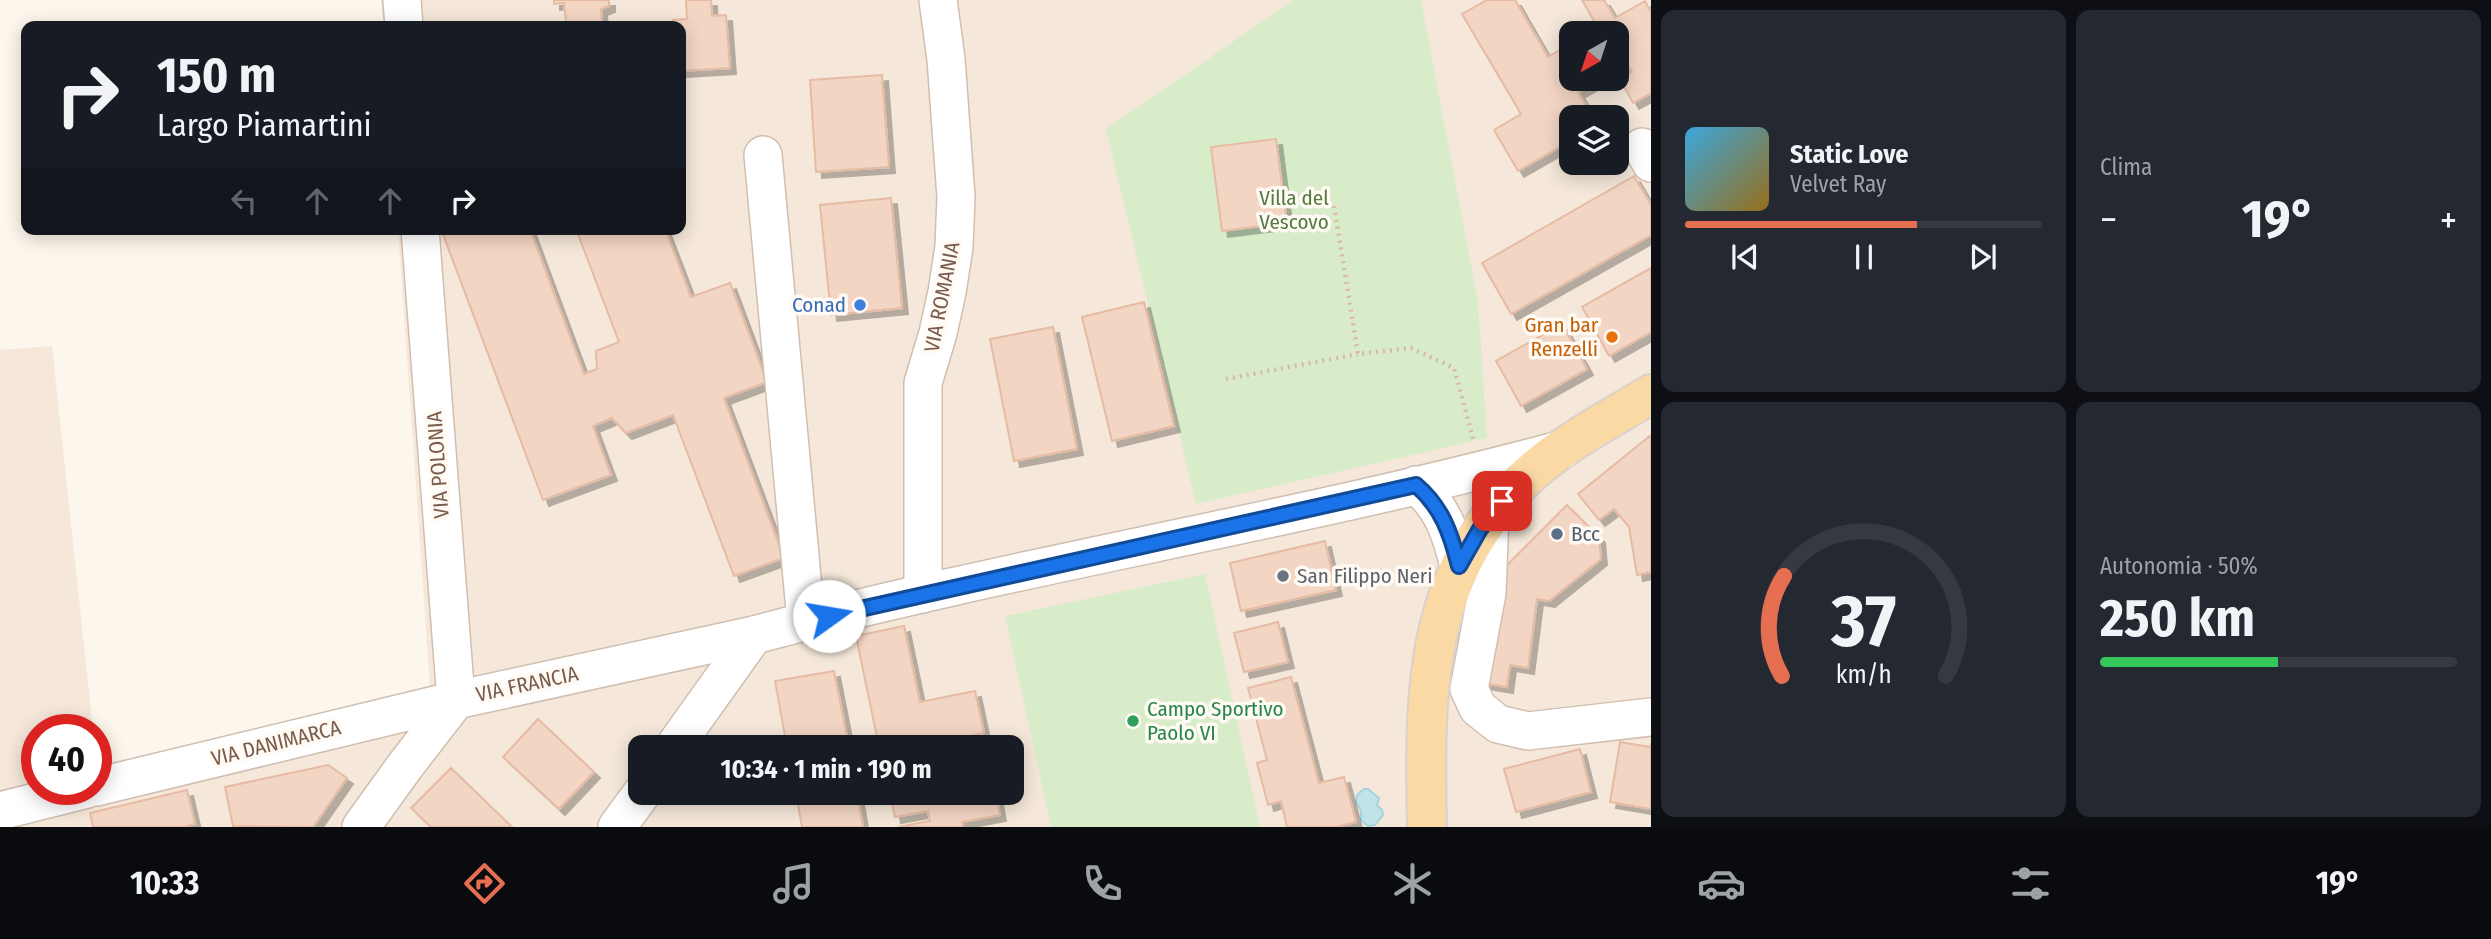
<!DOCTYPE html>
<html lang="it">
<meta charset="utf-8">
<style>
body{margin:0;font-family:"Fira Sans Condensed",sans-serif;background:#242831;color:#f1f3f6;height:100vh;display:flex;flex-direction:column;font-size:26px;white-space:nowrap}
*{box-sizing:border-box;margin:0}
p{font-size:23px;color:#9ea1a6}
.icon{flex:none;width:38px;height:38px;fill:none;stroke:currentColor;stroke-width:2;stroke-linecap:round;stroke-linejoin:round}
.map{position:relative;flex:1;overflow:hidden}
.panel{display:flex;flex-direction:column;gap:10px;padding:10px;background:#0d0f14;width:840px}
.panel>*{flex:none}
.top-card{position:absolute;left:21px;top:21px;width:665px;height:214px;border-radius:14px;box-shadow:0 4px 18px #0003;background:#171b24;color:#f1f3f6;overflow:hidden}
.needle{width:46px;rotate:219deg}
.buttons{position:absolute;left:1559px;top:21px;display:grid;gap:14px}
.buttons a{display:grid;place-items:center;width:70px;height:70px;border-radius:14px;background:#171b24;box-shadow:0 4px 18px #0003;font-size:35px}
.speed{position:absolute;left:21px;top:714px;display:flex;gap:14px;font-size:35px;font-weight:700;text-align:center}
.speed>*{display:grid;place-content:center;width:91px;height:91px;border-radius:50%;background:#171b24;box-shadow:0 4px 18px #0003;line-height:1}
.speed .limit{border:10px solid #d22;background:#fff;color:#111}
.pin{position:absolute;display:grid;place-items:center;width:60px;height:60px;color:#fff;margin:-30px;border-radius:14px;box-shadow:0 4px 10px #0006}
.me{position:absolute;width:77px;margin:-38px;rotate:77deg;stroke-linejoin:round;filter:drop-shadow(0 0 5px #0008)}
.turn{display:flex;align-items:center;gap:24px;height:147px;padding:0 21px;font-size:32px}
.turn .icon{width:91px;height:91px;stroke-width:2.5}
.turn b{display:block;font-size:49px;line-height:60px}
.lanes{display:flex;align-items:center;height:66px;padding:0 21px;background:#0003;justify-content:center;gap:35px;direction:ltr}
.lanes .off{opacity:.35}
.big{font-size:52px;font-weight:700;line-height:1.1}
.panel .card{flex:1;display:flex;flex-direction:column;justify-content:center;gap:10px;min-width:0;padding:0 24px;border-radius:14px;background:#242831}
.panel .dial{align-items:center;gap:0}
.dial svg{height:182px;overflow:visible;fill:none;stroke:#363941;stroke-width:7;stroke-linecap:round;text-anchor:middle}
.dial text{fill:#f1f3f6;stroke:none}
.song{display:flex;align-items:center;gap:21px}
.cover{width:84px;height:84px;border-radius:10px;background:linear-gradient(135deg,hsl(200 70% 55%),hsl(40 70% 35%))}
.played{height:7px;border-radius:4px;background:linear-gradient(90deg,#e76f51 65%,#363941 65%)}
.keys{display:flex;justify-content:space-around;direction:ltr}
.heat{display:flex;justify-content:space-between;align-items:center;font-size:38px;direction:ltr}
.charge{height:10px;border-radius:5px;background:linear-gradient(90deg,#34c759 50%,#363941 0)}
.panel .tiles{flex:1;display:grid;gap:10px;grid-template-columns:repeat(2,1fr)}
.trip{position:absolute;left:628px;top:735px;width:396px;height:70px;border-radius:14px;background:#171b24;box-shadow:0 4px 18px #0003;font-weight:700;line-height:70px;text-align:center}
.tab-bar{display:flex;height:112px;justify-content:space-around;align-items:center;background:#090b0e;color:#9ea1a6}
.tab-bar .icon{width:49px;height:49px}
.tab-bar .on{color:#e76f51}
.tab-bar b{font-size:32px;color:#f1f3f6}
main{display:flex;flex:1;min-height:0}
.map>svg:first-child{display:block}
.residential{fill:#f5e8da;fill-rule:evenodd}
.green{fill:#d8ecc9}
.water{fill:#bfe3e8;stroke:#a5d3da;stroke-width:2}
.building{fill:#f3d5c3;stroke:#e6bba3;stroke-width:2;filter:url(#shadow)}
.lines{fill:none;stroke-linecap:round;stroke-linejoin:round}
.minor-casing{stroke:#d1beb0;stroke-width:40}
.major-casing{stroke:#dad1cd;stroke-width:42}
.path{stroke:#d9b8a5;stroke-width:4.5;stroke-dasharray:2 5;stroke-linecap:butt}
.minor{stroke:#fff;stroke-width:37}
.major{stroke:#fbd9a5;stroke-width:38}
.route-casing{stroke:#114b97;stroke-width:18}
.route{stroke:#1a73e8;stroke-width:12}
.shop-dot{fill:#3f7fe0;stroke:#fffaf3;stroke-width:2.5}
.food-dot{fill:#e8710a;stroke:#fffaf3;stroke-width:2.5}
.service-dot{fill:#5c6f8a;stroke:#fffaf3;stroke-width:2.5}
.worship-dot{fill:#6b7280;stroke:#fffaf3;stroke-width:2.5}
.leisure-dot{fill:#2e9e5b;stroke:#fffaf3;stroke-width:2.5}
.labels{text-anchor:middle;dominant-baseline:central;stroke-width:7;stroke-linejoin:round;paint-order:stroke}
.park-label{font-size:21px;fill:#537a41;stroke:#fffaf3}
.street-label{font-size:21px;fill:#7a5c4d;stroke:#fffaf3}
.shop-label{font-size:21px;fill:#366cbe;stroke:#fffaf3;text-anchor:end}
.food-label{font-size:21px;fill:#c56008;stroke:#fffaf3;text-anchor:end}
.service-label{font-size:21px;fill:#4e5e75;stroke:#fffaf3;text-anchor:start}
.worship-label{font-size:21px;fill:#5b616d;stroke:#fffaf3;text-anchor:start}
.leisure-label{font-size:21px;fill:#27864d;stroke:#fffaf3;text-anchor:start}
</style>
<main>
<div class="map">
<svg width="1651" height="827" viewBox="0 0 1651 827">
<defs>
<filter id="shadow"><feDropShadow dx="6" dy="6" stdDeviation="0" flood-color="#0004"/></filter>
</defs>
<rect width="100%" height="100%" fill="#fdf6ec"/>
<path class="residential" d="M 381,0 L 1651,0 L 1651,827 L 0,827 L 0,350 L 52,346 L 93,730 L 37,730 L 37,789 L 96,789 L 96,760 L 98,767 L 430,686 L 398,229 L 681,229 L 681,26 L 383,26 ZM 1572,33 L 1617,33 L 1617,79 L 1572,79 ZM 1572,117 L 1617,117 L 1617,163 L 1572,163 ZM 640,747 L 1012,747 L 1012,793 L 640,793 Z"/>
<path class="green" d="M 1294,0 L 1421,0 L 1478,302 L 1487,438 L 1196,504 L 1106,129 Z
M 1205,574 L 1260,827 L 1051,827 L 1005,616 Z"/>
<path class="water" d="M 1364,789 L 1368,789 L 1379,798 L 1377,805 L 1382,810 L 1383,815 L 1375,825 L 1368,826 L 1361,820 L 1361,811 L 1356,802 L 1357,795 Z"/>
<path class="building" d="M 554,0 L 609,0 L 609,6 L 601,9 L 602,23 L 592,24 L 592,26 L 553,26 L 553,24 L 566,22 L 564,3 L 554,4 Z
M 686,0 L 711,0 L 712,16 L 726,15 L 730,68 L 681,71 L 681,26 L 674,26 L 673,20 L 687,19 Z
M 1487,0 L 1515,0 L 1548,57 L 1572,43 L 1572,79 L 1601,79 L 1578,92 L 1593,117 L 1572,117 L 1572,140 L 1518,171 L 1494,130 L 1521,114 L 1462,14 Z
M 1582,0 L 1604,0 L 1615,18 L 1645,1 L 1651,12 L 1651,93 L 1633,103 L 1620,79 L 1632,72 L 1627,64 L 1617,69 L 1617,33 L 1589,33 L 1598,28 Z
M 882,75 L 889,167 L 816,172 L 810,80 Z
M 1276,139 L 1287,223 L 1222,231 L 1211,147 Z
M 1634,176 L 1651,205 L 1651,235 L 1511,314 L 1482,263 Z
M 891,198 L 902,308 L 831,315 L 820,205 Z
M 441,229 L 530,229 L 584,374 L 597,369 L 596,351 L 619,342 L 576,229 L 665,229 L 691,297 L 730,283 L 767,382 L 724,398 L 784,558 L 734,576 L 673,415 L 626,433 L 612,418 L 593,426 L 611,475 L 543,500 Z
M 1651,268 L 1651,332 L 1609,356 L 1582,307 Z
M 1144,302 L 1174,426 L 1112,441 L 1082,317 Z
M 1562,324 L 1587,369 L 1521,406 L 1496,361 Z
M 1053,327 L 1077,449 L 1014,461 L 990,339 Z
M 1651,435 L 1651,572 L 1637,575 L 1629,527 L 1614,509 L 1599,520 L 1578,494 Z
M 1567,505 L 1599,537 L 1601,559 L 1549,601 L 1537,599 L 1528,668 L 1510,665 L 1507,687 L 1482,683 L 1497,575 Z
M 1325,541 L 1336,590 L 1241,611 L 1230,563 Z
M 1278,622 L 1288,662 L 1244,672 L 1234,633 Z
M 904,626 L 920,702 L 975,691 L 984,733 L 914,747 L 879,747 L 856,636 Z
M 834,671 L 849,747 L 787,747 L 775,681 Z
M 1291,677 L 1319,783 L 1344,777 L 1356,822 L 1335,827 L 1287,827 L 1281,801 L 1268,805 L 1257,763 L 1267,760 L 1248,688 Z
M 538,719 L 594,772 L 559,809 L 503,757 Z
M 1620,742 L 1650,747 L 1651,743 L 1651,809 L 1610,802 Z
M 1580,749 L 1591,792 L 1516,812 L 1504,769 Z
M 328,765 L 347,778 L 313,827 L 233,826 L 225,787 Z
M 451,768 L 512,827 L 431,827 L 411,808 Z
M 187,790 L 195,824 L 183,827 L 93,827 L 90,813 Z
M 796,793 L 857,793 L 863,827 L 802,827 Z
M 890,793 L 996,793 L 1000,815 L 962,822 L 963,827 L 898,827 L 930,821 L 928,811 L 895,817 Z"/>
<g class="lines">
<defs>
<path id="minor" d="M 402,0 L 404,26
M 1642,147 L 1651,163
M 763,155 L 806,621
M 1416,485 C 1443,507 1451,534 1459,566
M 1490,515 L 1487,593 L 1469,689 L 1478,708 L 1498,724 L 1528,731 L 1651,717
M 923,594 L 923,383 L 938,333 L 947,292 L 954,247 L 956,197 L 946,59 L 938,0
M 674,747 L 754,635 C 1021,564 1296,521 1563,449
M 96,787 L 456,700 L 420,229
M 0,811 L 87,789
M 361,827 L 405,766 L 456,700 L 754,635
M 617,827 L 642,793"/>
<path id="major" d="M 1427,827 C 1424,688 1423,563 1539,466 C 1573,438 1614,417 1651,394"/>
</defs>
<use href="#minor" class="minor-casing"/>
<use href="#major" class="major-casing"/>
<path class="path" d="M 1334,206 L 1358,354 L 1411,348 L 1454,368 L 1474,442
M 1226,379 L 1358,354"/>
<use href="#minor" class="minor"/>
<use href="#major" class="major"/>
</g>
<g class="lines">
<defs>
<path id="route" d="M 829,616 L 1416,485 C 1442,507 1451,534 1459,566 L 1480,529 L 1502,501"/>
</defs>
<use href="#route" class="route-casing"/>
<use href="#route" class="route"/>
</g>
<circle class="shop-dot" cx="860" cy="305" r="7"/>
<circle class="food-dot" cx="1612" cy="337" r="7"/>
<circle class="service-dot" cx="1557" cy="534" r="7"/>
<circle class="worship-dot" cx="1283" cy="576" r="7"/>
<circle class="leisure-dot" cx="1133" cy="721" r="7"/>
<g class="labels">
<g class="park-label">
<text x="1294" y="198">Villa del<tspan x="1294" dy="24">Vescovo</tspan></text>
</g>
<g class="street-label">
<text transform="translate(942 297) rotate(-79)">VIA ROMANIA</text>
<text transform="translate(438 465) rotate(-94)">VIA POLONIA</text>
<text transform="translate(527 684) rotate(-12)">VIA FRANCIA</text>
<text transform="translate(276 743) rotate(-14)">VIA DANIMARCA</text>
</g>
<g class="shop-label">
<text x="846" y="305">Conad</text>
</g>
<g class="food-label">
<text x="1598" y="325">Gran bar<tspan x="1598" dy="24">Renzelli</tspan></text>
</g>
<g class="service-label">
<text x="1571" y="534">Bcc</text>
</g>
<g class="worship-label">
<text x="1297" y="576">San Filippo Neri</text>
</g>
<g class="leisure-label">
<text x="1147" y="709">Campo Sportivo<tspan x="1147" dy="24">Paolo VI</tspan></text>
</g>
</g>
</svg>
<div class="buttons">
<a><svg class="needle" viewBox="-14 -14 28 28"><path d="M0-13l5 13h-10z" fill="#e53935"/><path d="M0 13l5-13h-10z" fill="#9ea1a6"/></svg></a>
<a><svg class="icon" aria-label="layers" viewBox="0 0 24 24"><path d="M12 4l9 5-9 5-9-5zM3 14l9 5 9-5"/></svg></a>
</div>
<div class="speed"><div class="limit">40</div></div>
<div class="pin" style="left:1502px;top:501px;background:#d93025"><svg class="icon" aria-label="arrive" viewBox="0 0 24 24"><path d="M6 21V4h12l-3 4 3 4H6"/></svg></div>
<svg class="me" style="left:829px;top:616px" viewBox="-20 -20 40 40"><circle r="19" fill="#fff"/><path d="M0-13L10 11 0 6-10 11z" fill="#1a73e8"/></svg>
<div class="trip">10:34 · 1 min · 190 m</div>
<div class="top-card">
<div class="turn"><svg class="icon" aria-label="right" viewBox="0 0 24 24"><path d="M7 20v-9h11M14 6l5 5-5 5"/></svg><div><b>150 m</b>Largo Piamartini</div></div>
<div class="lanes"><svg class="icon off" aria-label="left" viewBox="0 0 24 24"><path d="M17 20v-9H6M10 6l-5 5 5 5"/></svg><svg class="icon off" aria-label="ahead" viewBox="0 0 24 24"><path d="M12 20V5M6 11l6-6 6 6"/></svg><svg class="icon off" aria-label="ahead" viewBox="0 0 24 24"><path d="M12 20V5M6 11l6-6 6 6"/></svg><svg class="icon" aria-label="right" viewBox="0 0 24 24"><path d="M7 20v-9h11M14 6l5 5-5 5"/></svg></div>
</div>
</div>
<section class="panel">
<div class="tiles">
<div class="card">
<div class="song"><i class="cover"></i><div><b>Static Love</b><p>Velvet Ray</p></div></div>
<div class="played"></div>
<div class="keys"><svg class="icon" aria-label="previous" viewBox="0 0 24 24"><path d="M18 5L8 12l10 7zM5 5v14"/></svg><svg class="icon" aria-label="pause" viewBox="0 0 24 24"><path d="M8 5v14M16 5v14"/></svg><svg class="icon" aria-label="next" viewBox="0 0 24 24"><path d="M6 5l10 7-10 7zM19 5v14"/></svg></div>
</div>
<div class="card"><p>Clima</p>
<div class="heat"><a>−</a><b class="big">19°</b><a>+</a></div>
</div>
<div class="card dial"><svg viewBox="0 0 100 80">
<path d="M14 69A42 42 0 1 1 86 69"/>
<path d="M14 69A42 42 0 0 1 15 25" stroke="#e76f51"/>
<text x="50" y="56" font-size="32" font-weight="700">37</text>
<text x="50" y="72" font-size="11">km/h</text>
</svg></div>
<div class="card"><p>Autonomia · 50%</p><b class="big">250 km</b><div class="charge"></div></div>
</div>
</section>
</main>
<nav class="tab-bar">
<b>10:33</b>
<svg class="icon on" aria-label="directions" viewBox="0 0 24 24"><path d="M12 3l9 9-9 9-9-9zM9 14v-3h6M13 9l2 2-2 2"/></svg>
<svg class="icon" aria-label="music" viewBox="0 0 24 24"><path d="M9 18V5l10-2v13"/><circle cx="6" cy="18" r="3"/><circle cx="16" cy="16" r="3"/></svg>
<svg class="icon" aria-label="phone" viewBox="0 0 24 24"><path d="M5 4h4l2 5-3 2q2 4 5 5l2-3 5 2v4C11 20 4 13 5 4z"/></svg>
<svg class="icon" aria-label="climate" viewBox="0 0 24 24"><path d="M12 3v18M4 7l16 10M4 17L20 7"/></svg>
<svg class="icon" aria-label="car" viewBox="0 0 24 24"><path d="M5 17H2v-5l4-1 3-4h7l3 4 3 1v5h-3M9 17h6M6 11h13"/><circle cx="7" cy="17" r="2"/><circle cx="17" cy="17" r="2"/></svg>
<svg class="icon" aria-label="filters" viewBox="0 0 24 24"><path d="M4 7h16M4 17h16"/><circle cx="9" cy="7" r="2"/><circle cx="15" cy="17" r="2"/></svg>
<b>19°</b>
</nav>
